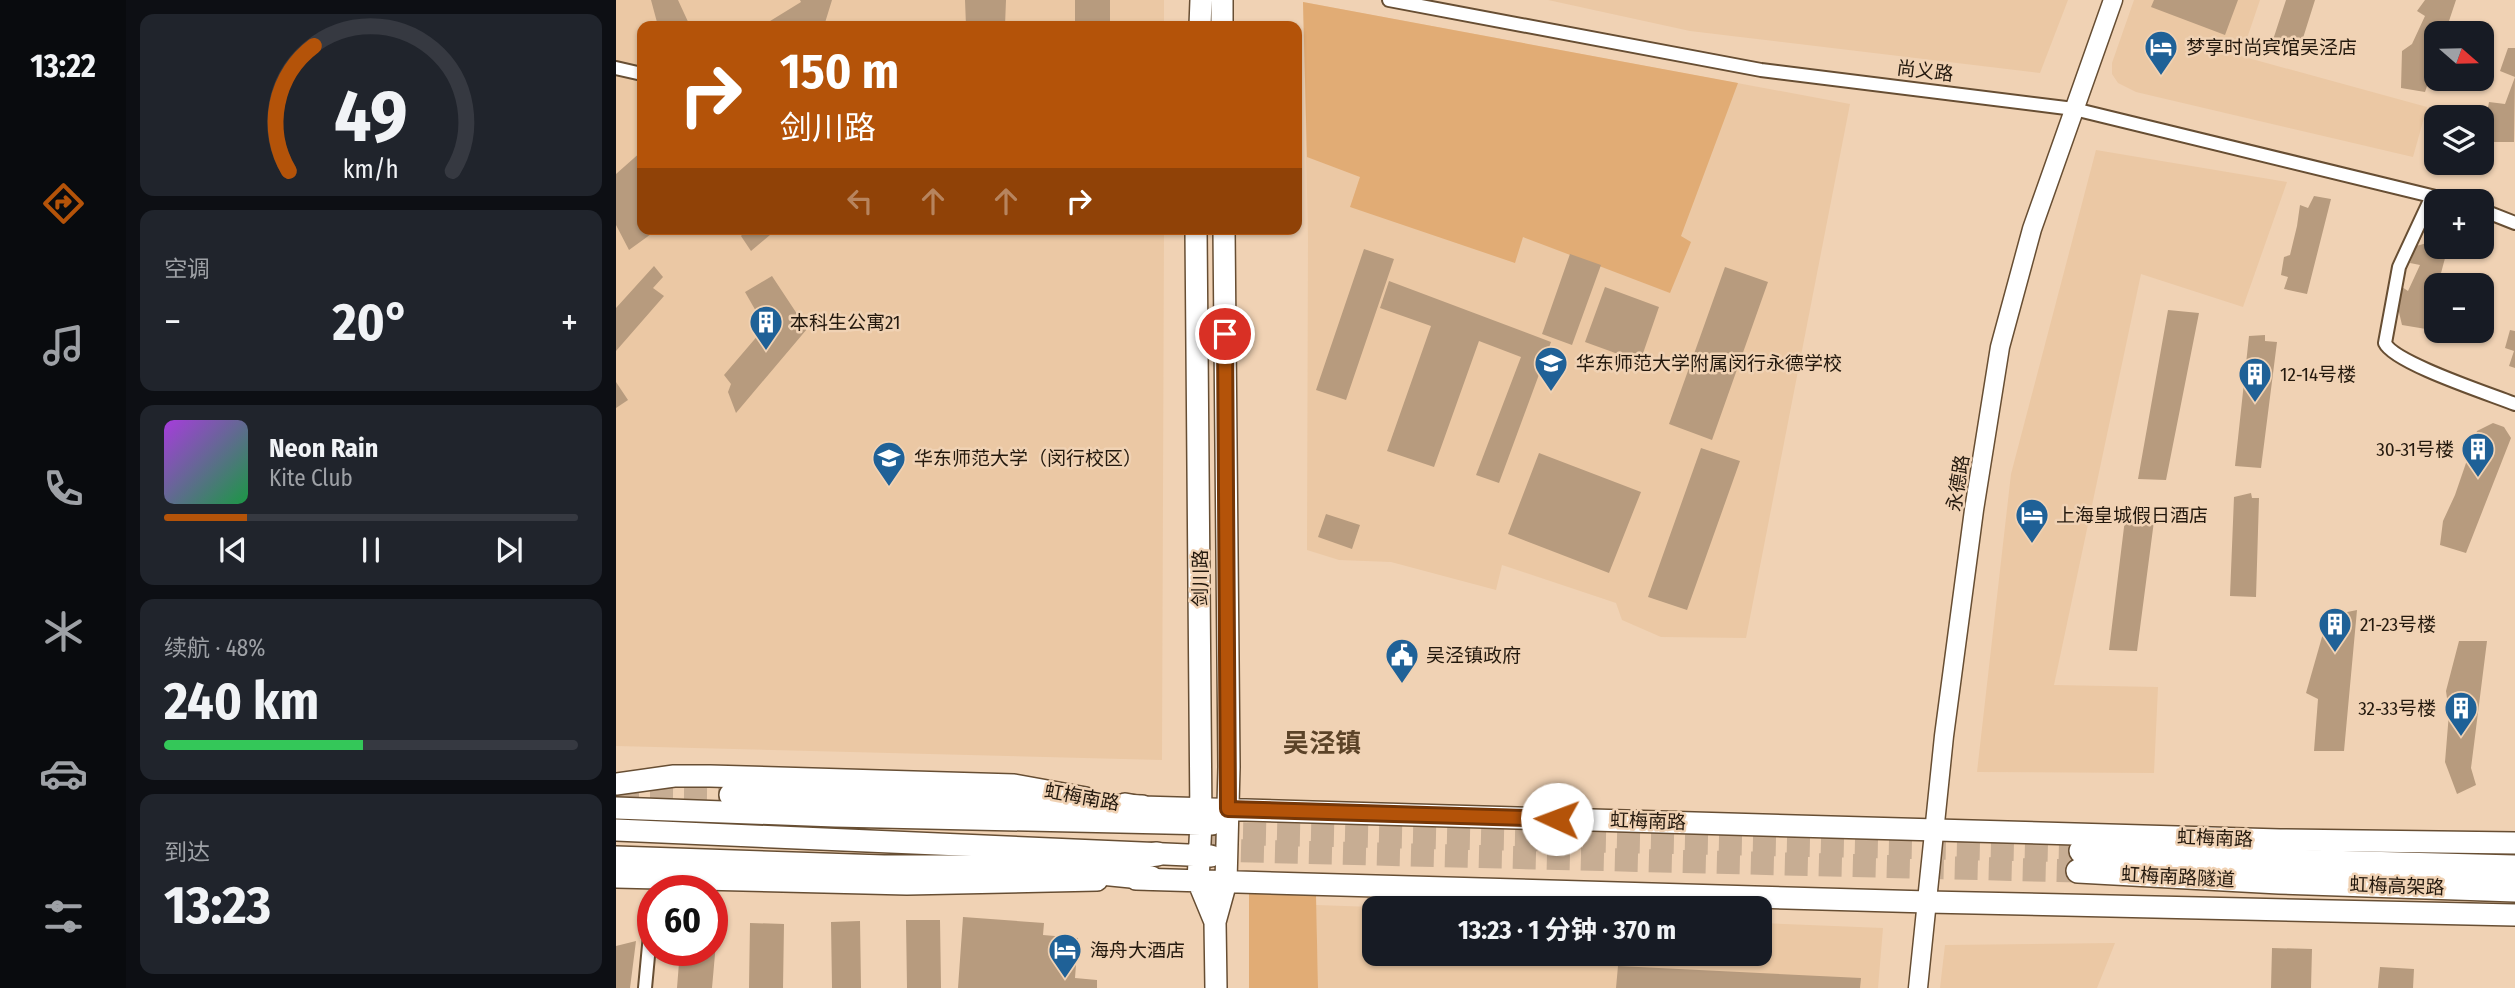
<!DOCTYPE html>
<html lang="zh">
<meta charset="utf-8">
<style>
body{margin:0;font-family:"Fira Sans Condensed","Noto Sans SC",sans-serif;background:#20242c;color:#f1f3f6;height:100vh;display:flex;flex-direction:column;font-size:26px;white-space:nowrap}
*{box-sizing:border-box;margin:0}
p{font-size:23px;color:#9ea1a6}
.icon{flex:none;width:38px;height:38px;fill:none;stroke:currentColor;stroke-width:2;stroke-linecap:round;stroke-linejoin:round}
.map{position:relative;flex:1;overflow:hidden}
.panel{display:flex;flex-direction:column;gap:14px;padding:14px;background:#0d0f14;width:490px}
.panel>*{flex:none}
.hud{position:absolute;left:21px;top:21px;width:665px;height:214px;border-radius:14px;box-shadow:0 2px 5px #0004;background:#b45309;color:#fff;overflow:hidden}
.needle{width:46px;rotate:110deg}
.tools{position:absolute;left:1808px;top:21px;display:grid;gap:14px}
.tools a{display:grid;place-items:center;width:70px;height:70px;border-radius:14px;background:#171b24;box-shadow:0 2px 5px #0004;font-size:35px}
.speed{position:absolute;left:21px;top:875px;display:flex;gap:14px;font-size:35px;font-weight:700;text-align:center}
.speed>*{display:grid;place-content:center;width:91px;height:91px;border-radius:50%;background:#171b24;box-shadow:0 2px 5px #0004;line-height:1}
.speed .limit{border:10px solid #d22;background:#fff;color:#111}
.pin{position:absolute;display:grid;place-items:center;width:60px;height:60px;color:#fff;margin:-30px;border:4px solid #fff;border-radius:50%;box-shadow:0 2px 7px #0007}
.me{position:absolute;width:77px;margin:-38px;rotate:272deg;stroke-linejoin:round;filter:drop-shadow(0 0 5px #0008)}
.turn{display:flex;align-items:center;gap:24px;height:147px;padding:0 28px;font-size:32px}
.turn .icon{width:91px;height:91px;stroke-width:2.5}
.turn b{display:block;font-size:49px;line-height:60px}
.lanes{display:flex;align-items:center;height:66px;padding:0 28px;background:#0003;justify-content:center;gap:35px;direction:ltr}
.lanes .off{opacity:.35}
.big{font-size:52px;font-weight:700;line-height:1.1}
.panel .tile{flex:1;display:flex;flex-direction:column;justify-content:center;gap:10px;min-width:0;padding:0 24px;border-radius:14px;background:#20242c}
.panel .dial{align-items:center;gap:0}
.dial svg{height:182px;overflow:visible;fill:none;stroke:#363941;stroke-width:7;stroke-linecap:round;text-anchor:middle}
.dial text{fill:#f1f3f6;stroke:none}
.song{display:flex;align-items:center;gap:21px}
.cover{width:84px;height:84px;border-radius:10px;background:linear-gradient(135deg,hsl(280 70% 55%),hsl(140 70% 35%))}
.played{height:7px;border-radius:4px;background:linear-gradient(90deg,#b45309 20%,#363941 20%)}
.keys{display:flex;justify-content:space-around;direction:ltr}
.heat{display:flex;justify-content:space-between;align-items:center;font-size:38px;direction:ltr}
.charge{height:10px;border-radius:5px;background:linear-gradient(90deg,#34c759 48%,#363941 0)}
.trip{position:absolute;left:746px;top:896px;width:410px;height:70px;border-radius:14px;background:#171b24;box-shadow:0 2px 5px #0004;font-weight:700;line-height:70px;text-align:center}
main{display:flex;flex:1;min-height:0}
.menu{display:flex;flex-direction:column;width:126px;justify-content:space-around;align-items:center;background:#090b0e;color:#9ea1a6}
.menu .icon{width:49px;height:49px}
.menu .on{color:#b45309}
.menu b{font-size:32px;color:#f1f3f6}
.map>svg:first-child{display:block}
.built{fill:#ebc8a4}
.green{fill:#e1ac75}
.building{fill:#b79b7e}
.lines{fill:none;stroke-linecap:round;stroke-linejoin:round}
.highway-tunnel{stroke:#c7ad93;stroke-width:23;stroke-dasharray:23 11;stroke-linecap:butt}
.street-casing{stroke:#674e33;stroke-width:16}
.secondary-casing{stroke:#674e33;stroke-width:21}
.primary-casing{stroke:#674e33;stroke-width:24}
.highway-casing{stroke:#674e33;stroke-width:26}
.street{stroke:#fff;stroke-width:12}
.secondary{stroke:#fff;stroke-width:18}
.primary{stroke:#fff;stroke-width:21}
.highway{stroke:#fff;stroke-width:23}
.route-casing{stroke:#753606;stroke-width:18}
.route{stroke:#b45309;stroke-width:12}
.labels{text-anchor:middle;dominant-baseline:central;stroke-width:5;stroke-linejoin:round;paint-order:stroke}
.poi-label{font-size:19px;fill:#24190e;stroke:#f0d2b4;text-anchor:start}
.street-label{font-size:19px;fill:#24190e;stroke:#f0d2b4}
.district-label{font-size:26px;font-weight:bold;fill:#5b4328;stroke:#f0d2b4}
</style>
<main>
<nav class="menu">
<b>13:22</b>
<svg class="icon on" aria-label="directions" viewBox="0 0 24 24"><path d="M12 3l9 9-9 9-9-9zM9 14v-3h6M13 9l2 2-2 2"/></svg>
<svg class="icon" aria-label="music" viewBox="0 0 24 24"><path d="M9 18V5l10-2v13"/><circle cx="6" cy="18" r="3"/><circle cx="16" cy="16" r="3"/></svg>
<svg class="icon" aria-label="phone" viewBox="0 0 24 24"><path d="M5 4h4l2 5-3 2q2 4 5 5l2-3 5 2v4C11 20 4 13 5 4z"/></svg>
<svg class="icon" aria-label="climate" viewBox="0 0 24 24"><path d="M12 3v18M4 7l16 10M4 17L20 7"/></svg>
<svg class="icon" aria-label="car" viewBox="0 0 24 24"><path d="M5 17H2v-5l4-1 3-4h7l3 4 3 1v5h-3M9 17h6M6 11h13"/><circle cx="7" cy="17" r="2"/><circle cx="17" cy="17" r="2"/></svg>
<svg class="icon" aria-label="filters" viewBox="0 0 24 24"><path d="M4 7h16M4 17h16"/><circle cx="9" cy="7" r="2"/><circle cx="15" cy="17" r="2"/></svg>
</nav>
<section class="panel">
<div class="tile dial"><svg viewBox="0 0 100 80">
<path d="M14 69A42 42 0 1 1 86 69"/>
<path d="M14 69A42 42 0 0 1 25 14" stroke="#b45309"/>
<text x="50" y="56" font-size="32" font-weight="700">49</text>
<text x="50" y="72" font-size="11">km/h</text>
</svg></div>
<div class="tile"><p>空调</p>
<div class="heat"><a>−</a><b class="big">20°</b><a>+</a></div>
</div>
<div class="tile">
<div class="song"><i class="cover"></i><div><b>Neon Rain</b><p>Kite Club</p></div></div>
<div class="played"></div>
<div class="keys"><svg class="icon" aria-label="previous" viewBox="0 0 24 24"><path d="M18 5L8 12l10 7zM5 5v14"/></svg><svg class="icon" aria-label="pause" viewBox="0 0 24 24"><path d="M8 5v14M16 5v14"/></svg><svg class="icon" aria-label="next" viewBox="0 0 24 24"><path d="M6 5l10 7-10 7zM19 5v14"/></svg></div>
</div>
<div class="tile"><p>续航 · 48%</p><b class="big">240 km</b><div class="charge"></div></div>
<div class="tile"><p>到达</p><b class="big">13:23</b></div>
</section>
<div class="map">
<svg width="1899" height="988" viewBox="0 0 1899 988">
<rect width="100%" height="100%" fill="#f0d2b4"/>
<path class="built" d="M 0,0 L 548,0 L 548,26 L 26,26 L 26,229 L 548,229 L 546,760 L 0,746 Z
M 932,0 L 1452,0 L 1424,73 L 1074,31 Z
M 1518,0 L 1644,0 L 1625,56 L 1811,107 L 1797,157 L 1520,92 L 1502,83 L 1496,74 L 1496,63 Z
M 687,2 L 1234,104 L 1130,638 L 1045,637 L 1006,620 L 1000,603 L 886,565 L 880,590 L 775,562 L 723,560 L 691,550 L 692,237 Z
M 1480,150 L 1671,182 L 1627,307 L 1525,274 L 1438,685 L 1542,687 L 1538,773 L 1361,772 L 1395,474 Z
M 700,905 L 784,908 L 758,908 L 758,954 L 1143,954 L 1143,923 L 1267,928 L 1262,988 L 702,988 Z
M 1499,943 L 1481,988 L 1324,988 L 1329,945 Z"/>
<path class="green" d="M 687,2 L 1122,83 L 1065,236 L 1075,242 L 1054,293 L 907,237 L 899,263 L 734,207 L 744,177 L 691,157 Z
M 633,893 L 700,895 L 702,988 L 633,988 Z"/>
<path class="building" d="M 35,0 L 62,0 L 74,26 L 42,26 Z
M 184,0 L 216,0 L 208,26 L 146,26 L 185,2 Z
M 349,0 L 390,0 L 389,26 L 350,26 Z
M 459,0 L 494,0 L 494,26 L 459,26 Z
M 1538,0 L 1622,0 L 1609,35 L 1535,7 Z
M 1670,0 L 1699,0 L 1681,57 L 1654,49 Z
M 1809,0 L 1840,0 L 1829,33 L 1820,33 L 1820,59 L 1809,92 L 1785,88 L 1786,51 L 1796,44 L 1809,16 L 1801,11 Z
M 1892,48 L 1899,48 L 1899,77 L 1884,71 Z
M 1899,77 L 1898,142 L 1866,142 L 1873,102 L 1889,104 Z
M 26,151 L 26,188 L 23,191 L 26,200 L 26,229 L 42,229 L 13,250 L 0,225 L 0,174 Z
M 1698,196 L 1715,199 L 1691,294 L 1668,289 L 1672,277 L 1665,275 L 1668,257 L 1674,255 L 1681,226 L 1684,205 L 1692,208 Z
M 131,229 L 161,229 L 135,251 L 125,236 Z
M 1818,229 L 1820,247 L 1832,247 L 1810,329 L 1786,325 L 1782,308 L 1783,285 L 1792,291 L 1804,265 L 1794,263 L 1800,246 L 1811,243 Z
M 748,249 L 778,259 L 730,400 L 700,390 Z
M 954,254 L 985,265 L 956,345 L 926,334 Z
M 38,266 L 47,277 L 37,288 L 48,296 L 0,351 L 0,308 Z
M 1109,267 L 1152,282 L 1096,440 L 1053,424 Z
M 156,276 L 191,329 L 120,413 L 112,392 L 115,384 L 108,375 L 149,327 L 129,292 Z
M 773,281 L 935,342 L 883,483 L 860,475 L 905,357 L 863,341 L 818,467 L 771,451 L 815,326 L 764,308 Z
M 989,287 L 1043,307 L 1024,362 L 969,342 Z
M 1552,310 L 1583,313 L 1550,480 L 1522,479 Z
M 1894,330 L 1899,331 L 1899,368 L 1893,366 L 1898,351 L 1889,348 Z
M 1649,335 L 1649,341 L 1661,342 L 1645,468 L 1619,466 L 1633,336 Z
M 0,382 L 12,400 L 0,408 Z
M 1877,423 L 1888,427 L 1895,438 L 1850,553 L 1824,545 L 1827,521 L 1839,495 L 1861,431 Z
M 1085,448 L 1124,461 L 1071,610 L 1032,597 Z
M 923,453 L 1025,492 L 993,573 L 892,534 Z
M 1635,493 L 1636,498 L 1643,498 L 1640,597 L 1614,596 L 1618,497 Z
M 710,514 L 744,525 L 736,549 L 702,537 Z
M 1509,519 L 1538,521 L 1521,651 L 1493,650 Z
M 1741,610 L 1728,751 L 1698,751 L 1702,699 L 1690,693 L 1712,616 Z
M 1843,641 L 1871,641 L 1855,768 L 1860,785 L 1841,794 L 1829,762 L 1833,713 L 1830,691 Z
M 347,917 L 428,923 L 427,935 L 462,938 L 459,978 L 481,980 L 481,988 L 342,988 Z
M 96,920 L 102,920 L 96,988 L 61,988 L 64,950 L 96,950 Z
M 290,920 L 324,920 L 325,988 L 291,988 Z
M 244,921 L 245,988 L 216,988 L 215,922 Z
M 134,923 L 168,924 L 167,988 L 133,988 Z
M 20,941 L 14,988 L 0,988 L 0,946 Z
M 1656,948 L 1696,949 L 1695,988 L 1655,988 Z
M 1002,966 L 1245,978 L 1244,988 L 1000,988 Z
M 1764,967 L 1798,969 L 1797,988 L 1762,988 Z"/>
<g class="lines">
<path class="highway-tunnel" d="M 0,794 L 115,795
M 593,833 L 1465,851
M 591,850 L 1462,871"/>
<defs>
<path id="street" d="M 773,0 L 1145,70 L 1458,109 L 1836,201
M 0,68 L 26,74
M 1816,196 L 1783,267 L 1769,343 C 1778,363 1874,394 1899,404
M 1866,210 L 1899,223
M 29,988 L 35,924"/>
<path id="secondary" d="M 1302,988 L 1328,736 L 1358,510 L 1384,347 L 1416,229 L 1497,0"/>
<path id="primary" d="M 606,0 L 606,26
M 584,26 L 585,0
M 580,229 L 585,823 L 582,881 L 599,922
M 0,784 L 58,776 L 94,776 L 398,785 L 470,798
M 509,804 L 526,807 L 1664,840 L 1899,843
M 0,808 L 219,816 L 596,824
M 0,830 L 595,856
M 0,877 L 291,884 L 481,880
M 520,879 L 1312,902 L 1899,915
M 600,988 L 599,922 L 610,882 L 613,767 L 608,229"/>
<path id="highway" d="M 115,795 L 526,807
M 1465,851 L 1665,861 L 1899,867
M 0,858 L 268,867 L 425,867 L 535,878
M 473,862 L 541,854
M 1462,871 L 1663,882 L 1899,890"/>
</defs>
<use href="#street" class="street-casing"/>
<use href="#secondary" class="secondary-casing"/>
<use href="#primary" class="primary-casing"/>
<use href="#highway" class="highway-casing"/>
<use href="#street" class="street"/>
<use href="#secondary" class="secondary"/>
<use href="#primary" class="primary"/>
<use href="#highway" class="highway"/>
</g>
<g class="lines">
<defs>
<path id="route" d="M 609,334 L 612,809 L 941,819"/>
</defs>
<use href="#route" class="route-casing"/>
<use href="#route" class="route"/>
</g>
<defs>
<symbol id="hotel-pin" viewBox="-11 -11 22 30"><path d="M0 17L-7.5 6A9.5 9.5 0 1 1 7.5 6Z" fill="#1f6197" stroke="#f0d2b4"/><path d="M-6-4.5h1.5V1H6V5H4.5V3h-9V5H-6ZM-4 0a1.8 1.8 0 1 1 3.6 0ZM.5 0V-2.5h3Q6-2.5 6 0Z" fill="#fff"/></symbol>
<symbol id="building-pin" viewBox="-11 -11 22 30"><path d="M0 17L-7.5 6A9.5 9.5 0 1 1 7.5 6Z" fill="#1f6197" stroke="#f0d2b4"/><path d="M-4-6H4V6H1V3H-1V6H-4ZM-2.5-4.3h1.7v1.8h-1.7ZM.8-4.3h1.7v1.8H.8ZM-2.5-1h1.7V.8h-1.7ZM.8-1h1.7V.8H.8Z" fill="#fff"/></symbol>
<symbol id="school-pin" viewBox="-11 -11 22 30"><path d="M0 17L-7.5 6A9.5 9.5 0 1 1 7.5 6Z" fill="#1f6197" stroke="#f0d2b4"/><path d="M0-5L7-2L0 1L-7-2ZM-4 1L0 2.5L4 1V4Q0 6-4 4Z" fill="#fff"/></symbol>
<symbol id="university-pin" viewBox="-11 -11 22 30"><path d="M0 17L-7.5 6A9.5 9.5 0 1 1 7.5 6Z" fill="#1f6197" stroke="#f0d2b4"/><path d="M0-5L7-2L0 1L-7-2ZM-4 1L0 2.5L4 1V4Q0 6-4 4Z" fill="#fff"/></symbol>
<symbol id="civic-pin" viewBox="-11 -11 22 30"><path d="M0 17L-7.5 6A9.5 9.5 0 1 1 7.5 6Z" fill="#1f6197" stroke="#f0d2b4"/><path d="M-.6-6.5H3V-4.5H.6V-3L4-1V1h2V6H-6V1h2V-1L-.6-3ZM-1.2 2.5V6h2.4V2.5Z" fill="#fff"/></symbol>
</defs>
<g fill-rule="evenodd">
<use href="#hotel-pin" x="1526" y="28" width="38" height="52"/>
<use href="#building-pin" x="131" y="303" width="38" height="52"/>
<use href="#school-pin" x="916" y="344" width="38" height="52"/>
<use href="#building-pin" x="1620" y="355" width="38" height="52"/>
<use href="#building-pin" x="1843" y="430" width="38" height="52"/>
<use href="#university-pin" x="254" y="439" width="38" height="52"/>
<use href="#hotel-pin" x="1397" y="496" width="38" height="52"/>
<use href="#building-pin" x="1700" y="605" width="38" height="52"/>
<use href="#civic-pin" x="767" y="636" width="38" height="52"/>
<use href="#building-pin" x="1826" y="689" width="38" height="52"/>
<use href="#hotel-pin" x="430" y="931" width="38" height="52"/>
</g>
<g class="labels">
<g class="poi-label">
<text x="1570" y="47">梦享时尚宾馆吴泾店</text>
<text x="174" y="322">本科生公寓21</text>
<text x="960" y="363">华东师范大学附属闵行永德学校</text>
<text x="1664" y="374">12-14号楼</text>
<text x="1838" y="449" text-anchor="end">30-31号楼</text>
<text x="298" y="458">华东师范大学（闵行校区）</text>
<text x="1440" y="515">上海皇城假日酒店</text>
<text x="1744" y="624">21-23号楼</text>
<text x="810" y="655">吴泾镇政府</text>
<text x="1820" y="708" text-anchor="end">32-33号楼</text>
<text x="474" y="950">海舟大酒店</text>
</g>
<g class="street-label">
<text transform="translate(1309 71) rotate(7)">尚义路</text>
<text transform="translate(1342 483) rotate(-81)">永德路</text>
<text transform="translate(584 578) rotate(-90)">剑川路</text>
<text transform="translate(466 797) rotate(10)">虹梅南路</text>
<text transform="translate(1032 821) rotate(2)">虹梅南路</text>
<text transform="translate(1599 838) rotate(2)">虹梅南路</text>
<text transform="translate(1562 877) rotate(3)">虹梅南路隧道</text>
<text transform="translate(1781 886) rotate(2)">虹梅高架路</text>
</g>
<g class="district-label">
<text x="706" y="743">吴泾镇</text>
</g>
</g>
</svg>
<div class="tools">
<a><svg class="needle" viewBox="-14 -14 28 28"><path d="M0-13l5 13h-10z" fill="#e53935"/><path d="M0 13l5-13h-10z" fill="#9ea1a6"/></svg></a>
<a><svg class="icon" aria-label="layers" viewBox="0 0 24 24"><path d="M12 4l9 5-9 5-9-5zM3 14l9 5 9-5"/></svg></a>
<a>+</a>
<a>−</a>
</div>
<div class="speed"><div class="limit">60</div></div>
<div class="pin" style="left:609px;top:334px;background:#d93025"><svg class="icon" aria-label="arrive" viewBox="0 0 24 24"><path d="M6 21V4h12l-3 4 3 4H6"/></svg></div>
<svg class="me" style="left:941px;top:819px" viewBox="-20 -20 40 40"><circle r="19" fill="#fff"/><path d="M0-13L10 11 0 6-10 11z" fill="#b45309"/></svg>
<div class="trip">13:23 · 1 分钟 · 370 m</div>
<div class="hud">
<div class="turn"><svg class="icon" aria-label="right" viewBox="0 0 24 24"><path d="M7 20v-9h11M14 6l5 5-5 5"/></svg><div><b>150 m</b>剑川路</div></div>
<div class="lanes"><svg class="icon off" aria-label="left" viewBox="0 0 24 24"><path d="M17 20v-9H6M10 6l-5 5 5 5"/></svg><svg class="icon off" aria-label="ahead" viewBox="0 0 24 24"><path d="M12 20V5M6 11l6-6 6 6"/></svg><svg class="icon off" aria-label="ahead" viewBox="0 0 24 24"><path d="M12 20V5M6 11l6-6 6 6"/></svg><svg class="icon" aria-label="right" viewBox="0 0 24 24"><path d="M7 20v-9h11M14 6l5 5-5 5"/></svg></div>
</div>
</div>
</main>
